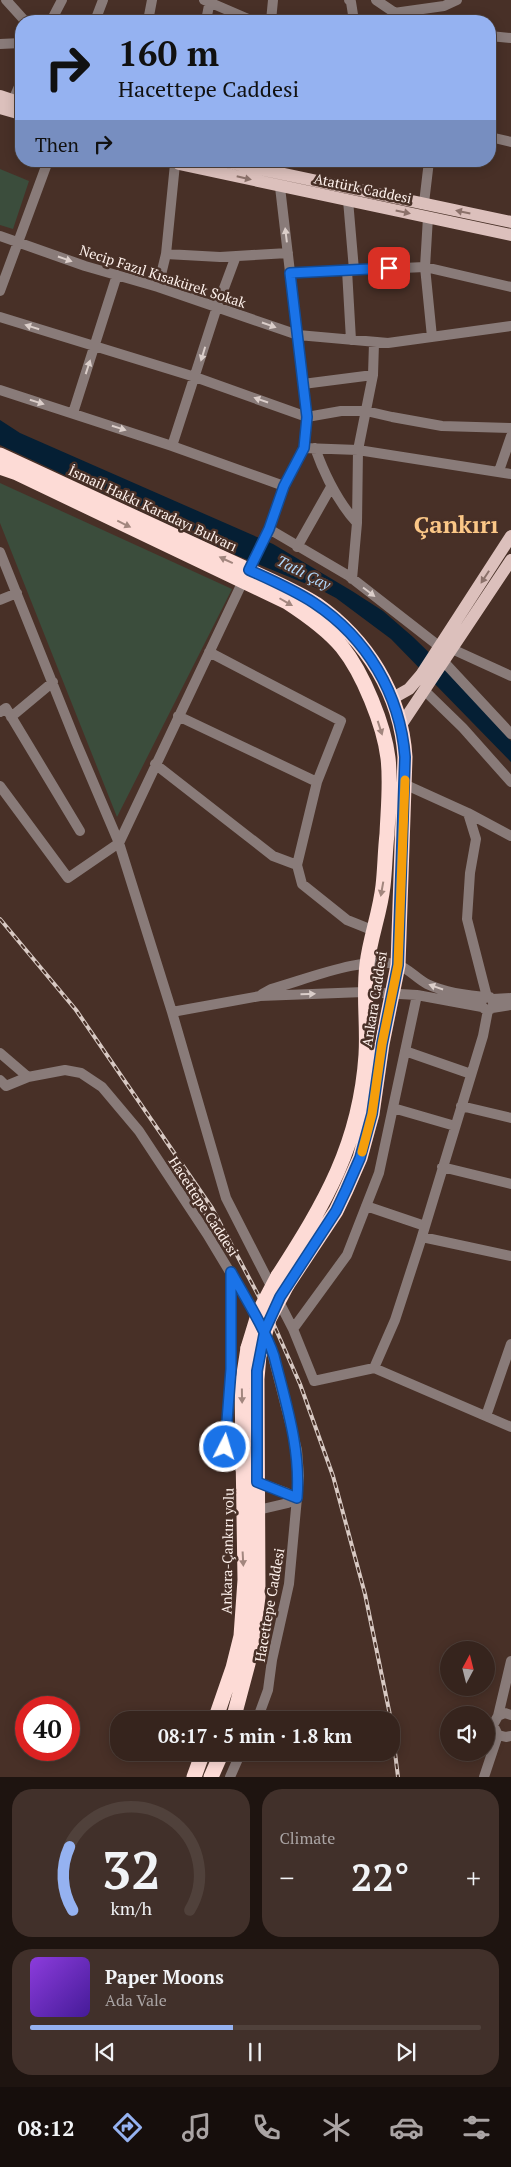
<!DOCTYPE html>
<meta charset="utf-8">
<style>
body{margin:0;font-family:"PT Serif",serif;background:#41302a;color:#f1f3f6;height:100vh;display:flex;flex-direction:column;font-size:19px;white-space:nowrap}
*{box-sizing:border-box;margin:0}
p{font-size:16px;color:#aaa4a4}
.icon{flex:none;width:28px;height:28px;fill:none;stroke:currentColor;stroke-width:2;stroke-linecap:round;stroke-linejoin:round}
.map{position:relative;height:1777px;overflow:hidden}
.drawer{display:flex;flex-direction:column;gap:12px;padding:12px;background:#1e1410;flex:1}
.drawer>*{flex:none}
.guide{position:absolute;left:15px;top:15px;width:481px;height:152px;border-radius:20px;box-shadow:0 2px 12px #0003,0 0 0 1px #50413b;background:#95b2f1;color:#111;overflow:hidden}
.needle{width:32px;rotate:7deg}
.tools{position:absolute;left:440px;top:1641px;display:grid;gap:10px}
.tools a{display:grid;place-items:center;width:55px;height:55px;border-radius:50%;background:#36241d;box-shadow:0 2px 12px #0003,0 0 0 1px #50413b;font-size:25px}
.speed{position:absolute;left:15px;top:1696px;display:flex;gap:10px;font-size:25px;font-weight:700;text-align:center}
.speed>*{display:grid;place-content:center;width:65px;height:65px;border-radius:50%;background:#36241d;box-shadow:0 2px 12px #0003,0 0 0 1px #50413b;line-height:1}
.speed .limit{border:8px solid #d22;background:#fff;color:#111}
.pin{position:absolute;display:grid;place-items:center;width:42px;height:42px;color:#fff;margin:-21px;border-radius:10px;box-shadow:0 2px 8px #0006}
.me{position:absolute;width:55px;margin:-28px;rotate:5deg;stroke-linejoin:round;filter:drop-shadow(0 0 4px #0008)}
.turn{display:flex;align-items:center;gap:18px;height:105px;padding:0 20px;font-size:22px}
.turn .icon{width:65px;height:65px;stroke-width:2.5}
.turn b{display:block;font-size:35px;line-height:42px}
.then{display:flex;align-items:center;height:48px;padding:0 20px;background:#0003;gap:10px;font-size:19px}
.big{font-size:38px;font-weight:600;line-height:1.1}
.drawer .card{flex:1;display:flex;flex-direction:column;justify-content:center;gap:8px;min-width:0;padding:0 18px;border-radius:20px;background:#41302a}
.drawer .dial{align-items:center;gap:0}
.dial svg{height:130px;overflow:visible;fill:none;stroke:#50413b;stroke-width:7;stroke-linecap:round;text-anchor:middle}
.dial text{fill:#f1f3f6;stroke:none}
.song{display:flex;align-items:center;gap:15px}
.cover{width:60px;height:60px;border-radius:8px;background:linear-gradient(135deg,hsl(270 70% 55%),hsl(260 70% 35%))}
.played{height:5px;border-radius:2px;background:linear-gradient(90deg,#95b2f1 45%,#50413b 45%)}
.keys{display:flex;justify-content:space-around;direction:ltr}
.heat{display:flex;justify-content:space-between;align-items:center;font-size:28px;direction:ltr}
.drawer .tiles{flex:1;display:grid;gap:12px;grid-template-columns:1fr 1fr}
.card:last-child{grid-column:span 2}
.trip{position:absolute;left:110px;top:1711px;width:290px;height:50px;border-radius:20px;background:#36241d;box-shadow:0 2px 12px #0003,0 0 0 1px #50413b;font-weight:600;line-height:50px;text-align:center}
.dock{display:flex;height:80px;justify-content:space-around;align-items:center;background:#160e0c;color:#aaa4a4}
.dock .icon{width:35px;height:35px}
.dock .active{color:#95b2f1}
.dock b{font-size:22px;color:#f1f3f6}
.map>svg:first-child{display:block}
.green{fill:#3b4d3c}
.water{fill:#051f34}
.lines{fill:none;stroke-linecap:round;stroke-linejoin:round}
.minor{stroke:#897b79;stroke-width:10}
.major{stroke:#dcc0bc;stroke-width:12}
.highway{stroke:#fddbd6;stroke-width:15}
.rail-casing{stroke:#d8c9c3;stroke-width:4}
.rail{stroke:#483027;stroke-width:2;stroke-dasharray:5.5;stroke-linecap:butt}
.highway-bridge{stroke:#fddbd6;stroke-width:15}
.oneway{fill:#8b716a}
.oneway2{fill:#dbceca}
.oneway3{fill:#a2867e}
.route-casing{stroke:#114b97;stroke-width:12}
.route{stroke:#1a73e8;stroke-width:9}
.slow{stroke:#f59e0b;stroke-width:9}
.labels{text-anchor:middle;dominant-baseline:central;stroke-width:5;stroke-linejoin:round;paint-order:stroke}
.street-label{font-size:14px;fill:#fef1ec;stroke:#483027}
.water-label{font-size:15px;font-style:italic;fill:#b0d7fb;stroke:#483027}
.town-label{font-size:24px;font-weight:bold;fill:#fbc787;stroke:#483027}
</style>
<div class="map">
<svg width="511" height="1777" viewBox="0 0 511 1777">
<rect width="100%" height="100%" fill="#483027"/>
<path class="green" d="M 0,169 L 29,181 L 13,229 L 0,225 Z
M 0,483 L 232,589 L 117,817 L 0,523 Z"/>
<path class="water" d="M 0,420 L 20,433 L 273,544 L 352,591 L 383,611 L 413,637 L 446,669 L 511,741 L 511,762 L 391,639 L 336,598 L 321,590 L 238,556 L 0,445 Z"/>
<g class="lines">
<path class="minor" d="M 6,0 L 25,21
M 204,0 L 253,21
M 349,0 L 351,2 L 354,21
M 376,0 L 407,21
M 394,13 L 444,6 L 457,0
M 51,21 L 62,0
M 95,21 L 103,0
M 148,21 L 152,0
M 206,21 L 210,0
M 271,21 L 273,0
M 490,36 L 511,38
M 0,44 L 21,43
M 13,100 L 21,82
M 490,137 L 511,142
M 348,200 L 354,270
M 424,203 L 429,161
M 428,217 L 425,267 L 432,337
M 0,236 L 85,266 L 158,287 L 298,335 L 388,343 L 511,326
M 166,254 L 220,257 L 288,253
M 347,270 L 351,340
M 290,273 L 425,267 L 511,287
M 158,287 L 166,254 L 175,164
M 0,291 L 48,161
M 0,317 L 195,377 L 307,417 L 341,411 L 366,411 L 392,417 L 442,426 L 511,428
M 303,384 L 373,375
M 0,390 L 172,446 L 284,486
M 73,413 L 117,275
M 172,446 L 217,307 L 236,256
M 304,448 L 358,450 L 511,474
M 315,448 C 325,476 337,501 357,523
M 499,471 L 511,436
M 269,529 L 349,576 L 440,647
M 297,547 L 331,487
M 0,552 L 76,742 L 119,843 L 172,1012 L 226,1198 L 293,1329 L 314,1381 L 374,1368 L 511,1427
M 249,570 L 269,529 L 284,486 L 304,448 L 307,417 L 280,187
M 352,579 L 357,523 L 358,450 L 373,375 L 374,343
M 0,600 L 17,593
M 452,649 L 511,676
M 209,652 L 341,721 L 317,782 L 297,865 L 302,884 L 347,920 L 372,930
M 444,662 L 511,734
M 425,691 L 463,728 L 511,782
M 0,712 L 6,708 L 80,831
M 178,716 L 317,782
M 11,717 L 53,682
M 155,764 L 273,856 L 297,865
M 404,784 L 468,813 L 511,836
M 0,786 L 68,878 L 119,843 L 243,581
M 468,813 L 476,839 L 470,873 L 467,919 L 487,997
M 262,994 L 271,989 C 302,981 367,954 398,965 C 408,968 417,979 427,984 C 446,993 469,996 490,997 L 494,1004 L 491,1009 L 486,1010 L 482,1007 L 481,1002 L 484,998
M 493,999 L 511,998
M 492,1008 L 511,1005
M 172,1012 L 260,996 L 364,992 L 417,995 L 482,1007
M 405,1051 L 471,1074
M 0,1053 L 28,1077
M 0,1080 L 6,1086 L 28,1077 L 65,1070 L 81,1073 L 102,1087 L 139,1131 L 207,1234 L 248,1302 L 270,1345 L 297,1450 L 299,1476 L 289,1584 L 272,1660 L 268,1690 L 257,1720
M 461,1106 L 511,1118
M 393,1108 L 455,1126
M 442,1167 L 511,1184
M 366,1206 L 425,1226
M 422,1237 L 511,1256
M 231,1274 L 231,1369 L 225,1447 L 228,1458 L 244,1472
M 293,1329 L 347,1255 L 379,1173 L 417,995
M 374,1368 L 395,1320 L 420,1243 L 483,1036 L 488,1010
M 486,1416 L 511,1344
M 257,1482 L 287,1493 L 296,1498
M 258,1510 L 288,1503 L 297,1498
M 511,1715 L 505,1713 L 498,1716 L 493,1725 L 498,1735 L 506,1737 L 511,1736
M 498,1716 L 511,1661
M 230,1777 L 241,1752
M 484,1777 L 498,1735"/>
<path class="major" d="M 0,96 L 21,103
M 0,108 L 21,114
M 169,161 L 170,162
M 222,161 L 511,222
M 179,164 L 511,235
M 393,698 L 409,689 L 421,675 L 511,536
M 401,725 L 511,560"/>
<path class="highway" d="M 0,455 L 272,581 C 287,588 302,595 316,604 C 367,640 401,694 405,757 L 398,965 L 382,1044 L 372,1114 L 360,1158 L 346,1190 L 336,1211 L 287,1285
M 0,467 L 17,473 L 287,602 C 307,615 327,629 342,647 C 363,673 384,725 388,758 C 391,783 388,809 387,834 C 385,851 385,869 383,886 C 380,913 370,938 367,964 C 363,995 368,1024 366,1055 C 360,1144 325,1203 278,1276
M 215,1720 L 233,1668 L 241,1636 L 245,1580 L 242,1387 L 248,1348
M 233,1720 L 250,1656 L 258,1597 L 257,1379 L 259,1355
M 194,1777 L 203,1752
M 211,1777 L 222,1752"/>
<defs>
<path id="rail" d="M 0,919 L 76,1010 L 212,1208 L 274,1325 L 300,1384 L 333,1476 L 365,1594 L 391,1720
M 188,1187 L 219,1235
M 391,1720 L 398,1777"/>
</defs>
<use href="#rail" class="rail-casing"/>
<use href="#rail" class="rail"/>
<path class="highway-bridge" d="M 248,1348 L 259,1312 L 278,1276
M 259,1355 L 269,1319 L 287,1285"/>
</g>
<defs><path id="oneway-solid" d="M-6-.8H1V-3.2L6.5 0L1 3.2V.8H-6Z" transform="scale(1.25)"/></defs>
<g class="oneway">
<use href="#oneway-solid" transform="translate(244 178) rotate(13)"/>
<use href="#oneway-solid" transform="translate(403 212) rotate(12)"/>
<use href="#oneway-solid" transform="translate(463 212) rotate(-168)"/>
<use href="#oneway-solid" transform="translate(485 577) rotate(123)"/>
</g>
<g class="oneway2">
<use href="#oneway-solid" transform="translate(286 235) rotate(-97)"/>
<use href="#oneway-solid" transform="translate(65 259) rotate(19)"/>
<use href="#oneway-solid" transform="translate(269 325) rotate(19)"/>
<use href="#oneway-solid" transform="translate(32 327) rotate(-163)"/>
<use href="#oneway-solid" transform="translate(203 354) rotate(107)"/>
<use href="#oneway-solid" transform="translate(88 367) rotate(-72)"/>
<use href="#oneway-solid" transform="translate(261 400) rotate(-161)"/>
<use href="#oneway-solid" transform="translate(37 402) rotate(17)"/>
<use href="#oneway-solid" transform="translate(119 428) rotate(18)"/>
<use href="#oneway-solid" transform="translate(369 592) rotate(37)"/>
<use href="#oneway-solid" transform="translate(436 987) rotate(-161)"/>
<use href="#oneway-solid" transform="translate(308 994) rotate(-2)"/>
</g>
<g class="oneway3">
<use href="#oneway-solid" transform="translate(124 524) rotate(26)"/>
<use href="#oneway-solid" transform="translate(226 560) rotate(-155)"/>
<use href="#oneway-solid" transform="translate(286 602) rotate(30)"/>
<use href="#oneway-solid" transform="translate(380 728) rotate(72)"/>
<use href="#oneway-solid" transform="translate(382 889) rotate(100)"/>
<use href="#oneway-solid" transform="translate(242 1396) rotate(89)"/>
<use href="#oneway-solid" transform="translate(243 1559) rotate(87)"/>
</g>
<g class="lines">
<defs>
<path id="route" d="M 225,1447 L 231,1369 L 231,1272 C 246,1299 264,1327 274,1356 C 286,1404 301,1449 297,1498 L 257,1482 L 257,1371 L 265,1330 L 280,1297 L 336,1211 L 346,1190 L 360,1158 L 372,1114 L 382,1044 L 398,965 L 405,757 C 400,694 367,638 314,603 C 294,590 271,580 249,570 L 269,529 L 284,486 L 304,448 L 307,417 L 290,273 L 389,268"/>
</defs>
<use href="#route" class="route-casing"/>
<use href="#route" class="route"/>
<path class="slow" d="M 362,1152 L 372,1114 L 382,1044 L 398,965 L 405,780"/>
</g>
<g class="labels">
<g class="street-label">
<text transform="translate(363 188) rotate(12)">Atatürk Caddesi</text>
<text transform="translate(163 276) rotate(18)">Necip Fazıl Kısakürek Sokak</text>
<text transform="translate(153 508) rotate(25)">İsmail Hakkı Karadayı Bulvarı</text>
<text transform="translate(374 999) rotate(-81)">Ankara Caddesi</text>
<text transform="translate(204 1206) rotate(57)">Hacettepe Caddesi</text>
<text transform="translate(227 1551) rotate(-89)">Ankara-Çankırı yolu</text>
<text transform="translate(269 1605) rotate(-80)">Hacettepe Caddesi</text>
</g>
<g class="water-label">
<text transform="translate(304 572) rotate(27)">Tatlı Çay</text>
</g>
<g class="town-label">
<text x="456" y="524">Çankırı</text>
</g>
</g>
</svg>
<div class="tools">
<a><svg class="needle" viewBox="-14 -14 28 28"><path d="M0-13l5 13h-10z" fill="#e53935"/><path d="M0 13l5-13h-10z" fill="#aaa4a4"/></svg></a>
<a><svg class="icon" aria-label="sound" viewBox="0 0 24 24"><path d="M4 9h4l5-4v14l-5-4H4zM17 9q2 3 0 6"/></svg></a>
</div>
<div class="speed"><div class="limit">40</div></div>
<div class="pin" style="left:389px;top:268px;background:#d93025"><svg class="icon" aria-label="arrive" viewBox="0 0 24 24"><path d="M6 21V4h12l-3 4 3 4H6"/></svg></div>
<svg class="me" style="left:225px;top:1447px" viewBox="-20 -20 40 40"><circle r="17" fill="#1a73e8" stroke="#fff" stroke-width="3"/><path d="M0-11L8 9 0 5-8 9z" fill="#fff"/></svg>
<div class="trip">08:17 · 5 min · 1.8 km</div>
<div class="guide">
<div class="turn"><svg class="icon" aria-label="right" viewBox="0 0 24 24"><path d="M7 20v-9h11M14 6l5 5-5 5"/></svg><div><b>160 m</b>Hacettepe Caddesi</div></div>
<div class="then">Then<svg class="icon" aria-label="right" viewBox="0 0 24 24"><path d="M7 20v-9h11M14 6l5 5-5 5"/></svg></div>
</div>
</div>
<section class="drawer">
<div class="tiles">
<div class="card dial"><svg viewBox="0 0 100 80">
<path d="M14 69A42 42 0 1 1 86 69"/>
<path d="M14 69A42 42 0 0 1 12 30" stroke="#95b2f1"/>
<text x="50" y="56" font-size="32" font-weight="700">32</text>
<text x="50" y="72" font-size="11">km/h</text>
</svg></div>
<div class="card"><p>Climate</p>
<div class="heat"><a>−</a><b class="big">22°</b><a>+</a></div>
</div>
<div class="card">
<div class="song"><i class="cover"></i><div><b>Paper Moons</b><p>Ada Vale</p></div></div>
<div class="played"></div>
<div class="keys"><svg class="icon" aria-label="previous" viewBox="0 0 24 24"><path d="M18 5L8 12l10 7zM5 5v14"/></svg><svg class="icon" aria-label="pause" viewBox="0 0 24 24"><path d="M8 5v14M16 5v14"/></svg><svg class="icon" aria-label="next" viewBox="0 0 24 24"><path d="M6 5l10 7-10 7zM19 5v14"/></svg></div>
</div>
</div>
</section>
<nav class="dock">
<b>08:12</b>
<svg class="icon active" aria-label="directions" viewBox="0 0 24 24"><path d="M12 3l9 9-9 9-9-9zM9 14v-3h6M13 9l2 2-2 2"/></svg>
<svg class="icon" aria-label="music" viewBox="0 0 24 24"><path d="M9 18V5l10-2v13"/><circle cx="6" cy="18" r="3"/><circle cx="16" cy="16" r="3"/></svg>
<svg class="icon" aria-label="phone" viewBox="0 0 24 24"><path d="M5 4h4l2 5-3 2q2 4 5 5l2-3 5 2v4C11 20 4 13 5 4z"/></svg>
<svg class="icon" aria-label="climate" viewBox="0 0 24 24"><path d="M12 3v18M4 7l16 10M4 17L20 7"/></svg>
<svg class="icon" aria-label="car" viewBox="0 0 24 24"><path d="M5 17H2v-5l4-1 3-4h7l3 4 3 1v5h-3M9 17h6M6 11h13"/><circle cx="7" cy="17" r="2"/><circle cx="17" cy="17" r="2"/></svg>
<svg class="icon" aria-label="filters" viewBox="0 0 24 24"><path d="M4 7h16M4 17h16"/><circle cx="9" cy="7" r="2"/><circle cx="15" cy="17" r="2"/></svg>
</nav>
